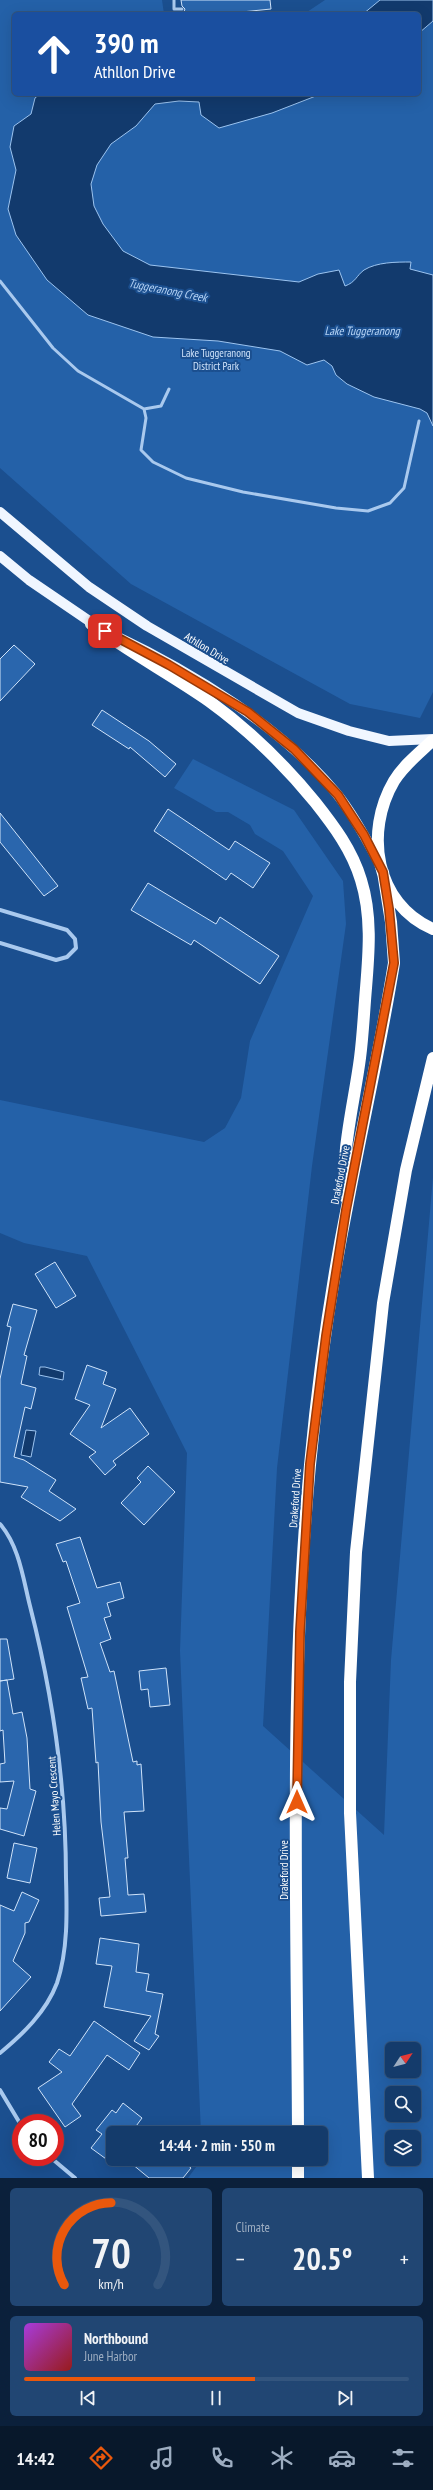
<!DOCTYPE html>
<meta charset="utf-8">
<style>
body{margin:0;font-family:"PT Sans Narrow",sans-serif;background:#214673;color:#f1f3f6;height:100vh;display:flex;flex-direction:column;font-size:15px;white-space:nowrap}
*{box-sizing:border-box;margin:0}
p{font-size:13px;color:#9dadc1}
.icon{flex:none;width:22px;height:22px;fill:none;stroke:currentColor;stroke-width:2;stroke-linecap:round;stroke-linejoin:round}
.map{position:relative;height:2178px;overflow:hidden}
.drawer{display:flex;flex-direction:column;gap:10px;padding:10px;background:#0b203b;flex:1}
.drawer>*{flex:none}
.hud{position:absolute;left:12px;top:12px;width:409px;height:84px;border-radius:6px;box-shadow:0 4px 16px #0002,0 0 0 1px #33557e;background:#1a4fa0;color:#fff;overflow:hidden}
.needle{width:26px;rotate:54deg}
.tools{position:absolute;left:385px;top:2042px;display:grid;gap:8px}
.tools a{display:grid;place-items:center;width:36px;height:36px;border-radius:6px;background:#143b6b;box-shadow:0 4px 16px #0002,0 0 0 1px #33557e;font-size:20px}
.speed{position:absolute;left:12px;top:2114px;display:flex;gap:8px;font-size:20px;font-weight:700;text-align:center}
.speed>*{display:grid;place-content:center;width:52px;height:52px;border-radius:50%;background:#143b6b;box-shadow:0 4px 16px #0002,0 0 0 1px #33557e;line-height:1}
.speed .limit{border:6px solid #d22;background:#fff;color:#111}
.pin{position:absolute;display:grid;place-items:center;width:34px;height:34px;color:#fff;margin:-17px;border-radius:8px;box-shadow:0 2px 6px #0006}
.me{position:absolute;width:44px;margin:-22px;rotate:0deg;stroke-linejoin:round;filter:drop-shadow(0 0 3px #0008)}
.turn{display:flex;align-items:center;gap:14px;height:84px;padding:0 16px;font-size:18px}
.turn .icon{width:52px;height:52px;stroke-width:2.5}
.turn b{display:block;font-size:28px;line-height:34px}
.big{font-size:30px;font-weight:600;line-height:1.1}
.drawer .widget{flex:1;display:flex;flex-direction:column;justify-content:center;gap:6px;min-width:0;padding:0 14px;border-radius:6px;background:#214673}
.drawer .dial{align-items:center;gap:0}
.dial svg{height:104px;overflow:visible;fill:none;stroke:#33557e;stroke-width:7;stroke-linecap:round;text-anchor:middle}
.dial text{fill:#f1f3f6;stroke:none}
.song{display:flex;align-items:center;gap:12px}
.cover{width:48px;height:48px;border-radius:6px;background:linear-gradient(135deg,hsl(280 70% 55%),hsl(0 70% 35%))}
.played{height:4px;border-radius:2px;background:linear-gradient(90deg,#ea580c 60%,#33557e 60%)}
.keys{display:flex;justify-content:space-around;direction:ltr}
.heat{display:flex;justify-content:space-between;align-items:center;font-size:22px;direction:ltr}
.drawer .tiles{flex:1;display:grid;gap:10px;grid-template-columns:1fr 1fr}
.widget:last-child{grid-column:span 2}
.trip{position:absolute;left:106px;top:2126px;width:222px;height:40px;border-radius:6px;background:#143b6b;box-shadow:0 4px 16px #0002,0 0 0 1px #33557e;font-weight:600;line-height:40px;text-align:center}
.tabs{display:flex;height:64px;justify-content:space-around;align-items:center;background:#08182b;color:#9dadc1}
.tabs .icon{width:28px;height:28px}
.tabs .current{color:#ea580c}
.tabs b{font-size:18px;color:#f1f3f6}
.map>svg:first-child{display:block}
.green{fill:#2461a8;fill-rule:evenodd}
.water{fill:#123a6d;stroke:#9cc4f0}
.building{fill:#2a66ad;stroke:#cfe3fa}
.lines{fill:none;stroke-linecap:round;stroke-linejoin:round}
.lane{stroke:#a9c9ee;stroke-width:3}
.street{stroke:#a9c9ee;stroke-width:4}
.primary{stroke:#f0f6ff;stroke-width:10}
.highway{stroke:#fff;stroke-width:12}
.route-casing{stroke:#983908;stroke-width:10}
.route{stroke:#ea580c;stroke-width:7}
.labels{text-anchor:middle;dominant-baseline:central;stroke-width:4;stroke-linejoin:round;paint-order:stroke}
.park-label{font-size:11px;fill:#cfe3fa;stroke:#1b4f8f}
.street-label{font-size:11px;fill:#fff;stroke:#1b4f8f}
.water-label{font-size:12px;font-style:italic;fill:#b5d3f5;stroke:#1b4f8f}
</style>
<div class="map">
<svg width="433" height="2178" viewBox="0 0 433 2178">
<rect width="100%" height="100%" fill="#1b4f8f"/>
<path class="green" d="M 0,0 L 162,0 L 164,14 L 14,14 L 14,94 L 419,94 L 419,14 L 304,14 L 325,0 L 433,0 L 433,692 L 420,718 L 350,704 L 131,584 L 0,468 Z
M 193,759 L 294,810 L 343,881 L 346,924 L 312,1166 L 277,1468 L 263,1726 L 384,1835 L 391,1660 L 433,1177 L 433,2178 L 188,2178 L 202,2159 L 321,2159 L 321,2133 L 201,2133 L 180,1651 L 187,1453 L 87,1256 L 24,1243 L 0,1233 L 0,1100 L 204,1142 L 225,1128 L 241,1098 L 250,1041 L 313,896 L 283,851 L 255,834 L 250,825 L 228,812 L 216,812 L 174,788 ZM 392,2049 L 414,2049 L 414,2071 L 392,2071 ZM 392,2093 L 414,2093 L 414,2115 L 392,2115 ZM 392,2137 L 414,2137 L 414,2159 L 392,2159 Z"/>
<path class="water" d="M 380,0 L 433,0 L 433,21 L 419,33 L 419,14 L 363,14 Z
M 40,94 L 321,94 L 272,113 L 219,128 L 201,115 L 199,102 L 179,101 L 155,104 L 136,126 L 111,144 L 97,165 L 91,184 L 94,206 L 103,224 L 123,251 L 150,265 L 299,282 L 318,274 L 339,270 L 345,286 C 356,282 356,276 364,270 C 377,262 396,262 411,262 L 410,269 L 433,275 L 433,426 L 427,413 L 420,409 L 374,397 L 347,384 L 336,375 L 332,366 L 324,360 L 307,365 L 280,351 L 218,341 L 153,337 L 88,315 L 47,280 L 16,235 L 8,209 L 16,170 L 10,147 L 14,126 L 31,114 L 35,98 Z
M 40,1367 L 45,1367 L 64,1372 L 63,1380 L 39,1375 Z
M 26,1430 L 36,1431 L 31,1457 L 21,1455 Z"/>
<path class="building" d="M 181,0 L 270,0 L 271,9 L 222,14 L 183,14 L 185,9 L 182,6 Z
M 14,645 L 35,664 L 0,701 L 0,659 Z
M 102,710 L 149,741 L 176,764 L 165,777 L 130,747 L 129,749 L 92,725 Z
M 168,809 L 229,850 L 235,841 L 270,863 L 253,888 L 231,873 L 226,880 L 154,831 Z
M 0,813 L 58,886 L 44,896 L 0,842 Z
M 148,883 L 216,924 L 220,917 L 279,956 L 260,984 L 194,940 L 191,945 L 131,910 Z
M 55,1262 L 76,1296 L 56,1308 L 35,1274 Z
M 13,1304 L 37,1310 L 24,1355 L 27,1356 L 21,1384 L 36,1388 L 31,1409 L 25,1407 L 14,1457 L 24,1460 L 56,1480 L 49,1491 L 76,1509 L 60,1521 L 21,1497 L 28,1487 L 0,1482 L 0,1379 L 11,1327 L 7,1326 Z
M 87,1365 L 107,1372 L 103,1384 L 116,1389 L 101,1428 L 130,1408 L 149,1434 L 113,1461 L 116,1465 L 105,1475 L 89,1457 L 96,1452 L 70,1434 L 90,1405 L 75,1399 Z
M 148,1466 L 175,1492 L 144,1525 L 121,1503 L 141,1482 L 137,1478 Z
M 80,1537 L 97,1588 L 120,1582 L 124,1598 L 107,1603 L 111,1616 L 104,1618 L 111,1639 L 100,1643 L 110,1672 L 114,1671 L 133,1762 L 137,1761 L 137,1765 L 141,1764 L 144,1811 L 124,1812 L 128,1858 L 125,1858 L 128,1895 L 144,1894 L 146,1912 L 101,1916 L 99,1898 L 110,1897 L 101,1822 L 98,1762 L 96,1763 L 92,1708 L 88,1709 L 81,1678 L 88,1677 L 67,1607 L 80,1603 L 66,1561 L 63,1562 L 56,1544 Z
M 0,1639 L 7,1639 L 14,1679 L 0,1681 Z
M 166,1668 L 170,1705 L 150,1707 L 148,1689 L 141,1690 L 139,1671 Z
M 7,1680 L 13,1714 L 22,1712 L 27,1738 L 30,1789 L 36,1791 L 24,1836 L 0,1829 L 0,1808 L 7,1809 L 14,1781 L 0,1782 L 0,1764 L 5,1763 L 3,1730 L 0,1731 L 0,1681 Z
M 14,1843 L 37,1848 L 30,1883 L 7,1878 Z
M 22,1892 L 39,1900 L 29,1922 L 25,1923 L 25,1933 L 13,1961 L 31,1977 L 0,2011 L 0,1905 L 14,1911 Z
M 100,1938 L 139,1944 L 136,1972 L 149,1974 L 146,1991 L 163,1994 L 155,2034 L 159,2036 L 149,2050 L 134,2041 L 151,2016 L 104,2007 L 112,1966 L 96,1964 Z
M 94,2021 L 140,2053 L 129,2070 L 107,2055 L 72,2104 L 81,2116 L 65,2127 L 38,2088 L 62,2072 L 49,2062 L 59,2049 L 70,2056 Z
M 123,2103 L 142,2118 L 131,2133 L 113,2133 L 113,2164 L 91,2148 L 102,2134 L 96,2130 L 112,2110 L 116,2113 Z
M 126,2159 L 180,2159 L 191,2168 L 183,2178 L 149,2178 Z"/>
<g class="lines">
<path class="lane" d="M 174,0 L 174,9 L 182,9
M 0,281 L 53,348 L 78,371 L 144,409 L 146,418 L 141,450 L 153,462 L 186,478 L 243,492 L 336,508 L 368,511 L 390,503 L 404,488 L 419,421
M 144,409 L 161,406 L 169,389"/>
<path class="street" d="M 0,910 L 67,930 L 75,939 L 76,948 L 67,957 L 56,960 L 0,943
M 0,1524 C 19,1546 23,1578 30,1606 C 53,1696 66,1785 66,1878 C 67,1913 68,1950 57,1983 C 46,2012 23,2034 0,2053
M 0,2090 L 21,2125
M 50,2157 L 75,2178"/>
<path class="primary" d="M 0,512 L 89,587 L 147,626 L 298,713 L 349,731 L 389,741 L 433,739
M 0,556 L 29,580 L 98,627
M 114,635 C 192,672 282,727 337,794 C 353,814 366,838 378,861"/>
<path class="highway" d="M 91,624 C 129,652 170,674 209,701 C 249,730 284,764 315,802 C 334,826 352,850 361,880 C 372,915 369,952 366,988 C 364,1011 363,1035 360,1058 C 354,1104 341,1150 345,1197
M 432,741 C 419,753 403,766 394,781 C 364,832 375,904 433,929
M 298,2133 C 297,1911 289,1687 310,1465 C 318,1379 330,1292 347,1207 C 362,1126 381,1045 394,963 L 391,922 L 383,872
M 298,2159 L 298,2178
M 368,2178 L 350,1813 L 350,1682 L 356,1552 L 383,1303 L 406,1170 L 433,1058"/>
</g>
<g class="lines">
<defs>
<path id="route" d="M 105,631 L 169,665 L 248,712 L 294,749 L 338,795 L 364,835 L 383,872 L 389,909 L 394,963 L 346,1210 L 326,1336 L 310,1464 L 300,1632 L 297,1802"/>
</defs>
<use href="#route" class="route-casing"/>
<use href="#route" class="route"/>
</g>
<g class="labels">
<g class="park-label">
<text x="216" y="353">Lake Tuggeranong<tspan x="216" dy="13">District Park</tspan></text>
</g>
<g class="street-label">
<text transform="translate(207 648) rotate(31)">Athllon Drive</text>
<text transform="translate(340 1175) rotate(-79)">Drakeford Drive</text>
<text transform="translate(295 1498) rotate(-86)">Drakeford Drive</text>
<text transform="translate(54 1796) rotate(-94)">Helen Mayo Crescent</text>
<text transform="translate(284 1870) rotate(-90)">Drakeford Drive</text>
</g>
<g class="water-label">
<text transform="translate(168 290) rotate(11)">Tuggeranong Creek</text>
<text x="362" y="330">Lake Tuggeranong</text>
</g>
</g>
</svg>
<div class="tools">
<a><svg class="needle" viewBox="-14 -14 28 28"><path d="M0-13l5 13h-10z" fill="#e53935"/><path d="M0 13l5-13h-10z" fill="#9dadc1"/></svg></a>
<a><svg class="icon" aria-label="search" viewBox="0 0 24 24"><circle cx="10" cy="10" r="6"/><path d="M15 15l6 6"/></svg></a>
<a><svg class="icon" aria-label="layers" viewBox="0 0 24 24"><path d="M12 4l9 5-9 5-9-5zM3 14l9 5 9-5"/></svg></a>
</div>
<div class="speed"><div class="limit">80</div></div>
<div class="pin" style="left:105px;top:631px;background:#d93025"><svg class="icon" aria-label="arrive" viewBox="0 0 24 24"><path d="M6 21V4h12l-3 4 3 4H6"/></svg></div>
<svg class="me" style="left:297px;top:1802px" viewBox="-20 -20 40 40"><path d="M0-17L14 15 0 8-14 15z" fill="#ea580c" stroke="#fff" stroke-width="4"/></svg>
<div class="trip">14:44 · 2 min · 550 m</div>
<div class="hud">
<div class="turn"><svg class="icon" aria-label="ahead" viewBox="0 0 24 24"><path d="M12 20V5M6 11l6-6 6 6"/></svg><div><b>390 m</b>Athllon Drive</div></div>
</div>
</div>
<section class="drawer">
<div class="tiles">
<div class="widget dial"><svg viewBox="0 0 100 80">
<path d="M14 69A42 42 0 1 1 86 69"/>
<path d="M14 69A42 42 0 0 1 50 6" stroke="#ea580c"/>
<text x="50" y="56" font-size="32" font-weight="700">70</text>
<text x="50" y="72" font-size="11">km/h</text>
</svg></div>
<div class="widget"><p>Climate</p>
<div class="heat"><a>−</a><b class="big">20.5°</b><a>+</a></div>
</div>
<div class="widget">
<div class="song"><i class="cover"></i><div><b>Northbound</b><p>June Harbor</p></div></div>
<div class="played"></div>
<div class="keys"><svg class="icon" aria-label="previous" viewBox="0 0 24 24"><path d="M18 5L8 12l10 7zM5 5v14"/></svg><svg class="icon" aria-label="pause" viewBox="0 0 24 24"><path d="M8 5v14M16 5v14"/></svg><svg class="icon" aria-label="next" viewBox="0 0 24 24"><path d="M6 5l10 7-10 7zM19 5v14"/></svg></div>
</div>
</div>
</section>
<nav class="tabs">
<b>14:42</b>
<svg class="icon current" aria-label="directions" viewBox="0 0 24 24"><path d="M12 3l9 9-9 9-9-9zM9 14v-3h6M13 9l2 2-2 2"/></svg>
<svg class="icon" aria-label="music" viewBox="0 0 24 24"><path d="M9 18V5l10-2v13"/><circle cx="6" cy="18" r="3"/><circle cx="16" cy="16" r="3"/></svg>
<svg class="icon" aria-label="phone" viewBox="0 0 24 24"><path d="M5 4h4l2 5-3 2q2 4 5 5l2-3 5 2v4C11 20 4 13 5 4z"/></svg>
<svg class="icon" aria-label="climate" viewBox="0 0 24 24"><path d="M12 3v18M4 7l16 10M4 17L20 7"/></svg>
<svg class="icon" aria-label="car" viewBox="0 0 24 24"><path d="M5 17H2v-5l4-1 3-4h7l3 4 3 1v5h-3M9 17h6M6 11h13"/><circle cx="7" cy="17" r="2"/><circle cx="17" cy="17" r="2"/></svg>
<svg class="icon" aria-label="filters" viewBox="0 0 24 24"><path d="M4 7h16M4 17h16"/><circle cx="9" cy="7" r="2"/><circle cx="15" cy="17" r="2"/></svg>
</nav>
